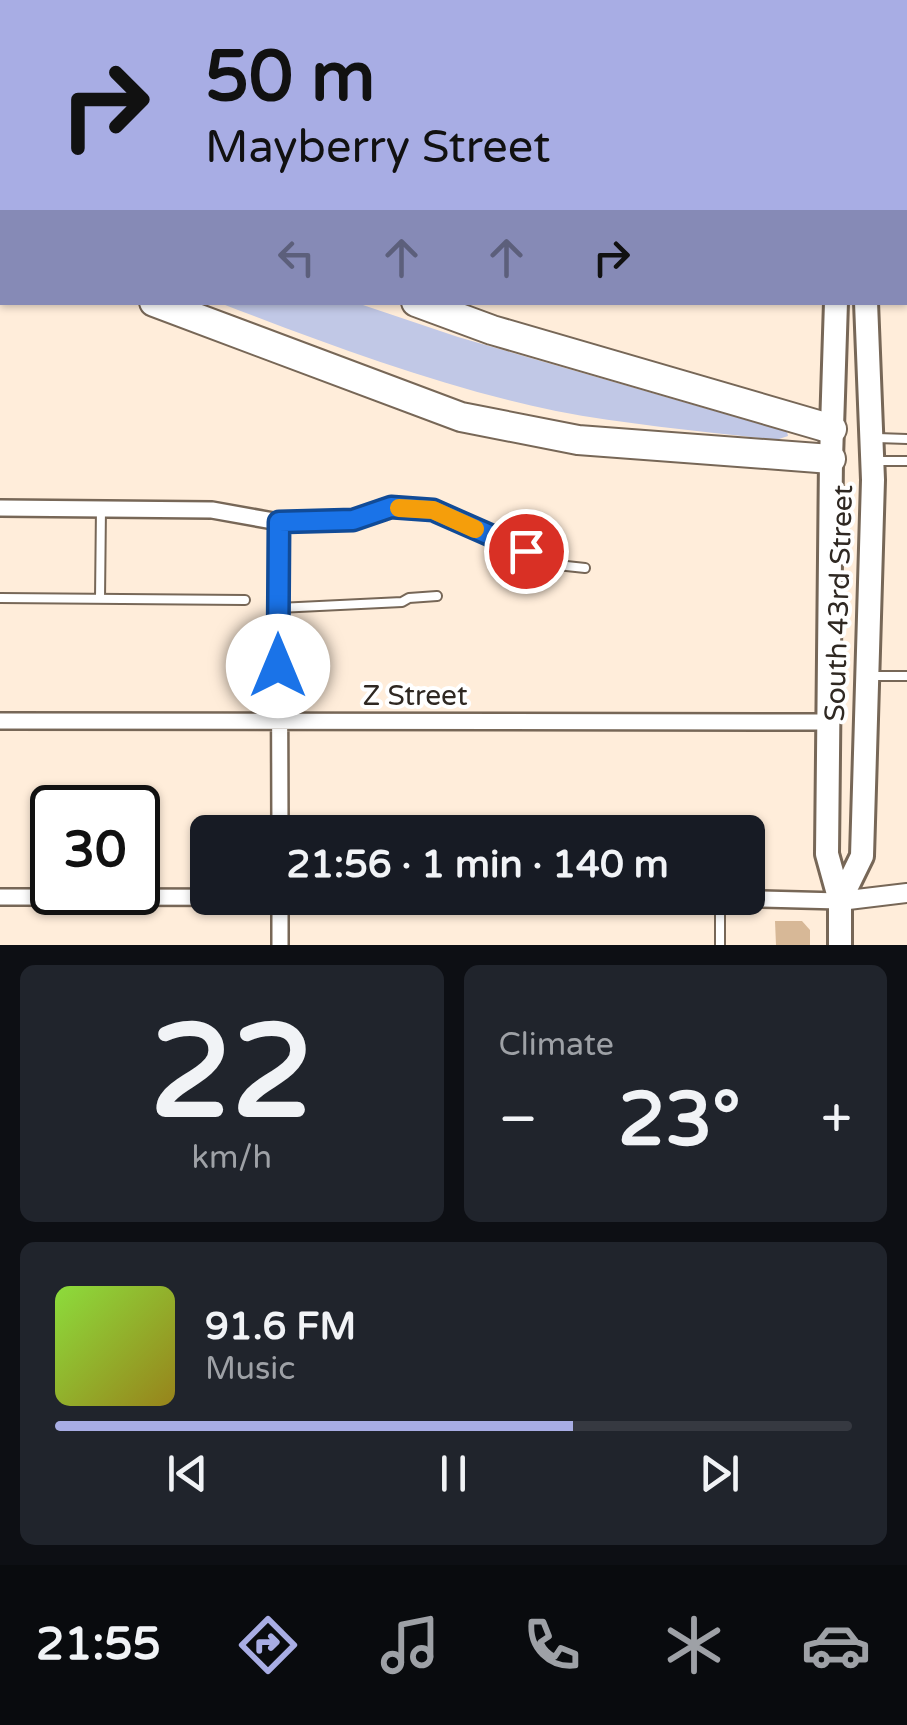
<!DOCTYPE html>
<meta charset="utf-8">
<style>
body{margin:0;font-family:"Varela Round",sans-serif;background:#20242c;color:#f1f3f6;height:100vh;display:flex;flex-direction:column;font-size:38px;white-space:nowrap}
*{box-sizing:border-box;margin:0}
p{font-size:32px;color:#9ea1a6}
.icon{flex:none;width:55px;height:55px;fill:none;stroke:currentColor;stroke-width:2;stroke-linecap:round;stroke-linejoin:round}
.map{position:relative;height:945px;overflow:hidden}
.panel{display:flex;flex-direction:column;gap:20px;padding:20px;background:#0d0f14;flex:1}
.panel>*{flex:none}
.hud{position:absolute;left:0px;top:0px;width:908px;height:305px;box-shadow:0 2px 8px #0004;background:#a8ade4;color:#111;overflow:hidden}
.speed{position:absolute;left:30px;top:785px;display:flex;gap:20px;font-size:50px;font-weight:700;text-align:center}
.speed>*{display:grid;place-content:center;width:130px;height:130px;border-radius:50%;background:#171b24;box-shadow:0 2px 8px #0004;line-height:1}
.speed .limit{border:5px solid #111;border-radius:15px;background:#fff;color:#111}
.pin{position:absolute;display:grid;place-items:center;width:85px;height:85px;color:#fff;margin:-42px;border:5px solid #fff;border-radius:50%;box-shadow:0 2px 10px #0007}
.me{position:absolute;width:110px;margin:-55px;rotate:0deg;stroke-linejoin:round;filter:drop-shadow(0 0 8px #0008)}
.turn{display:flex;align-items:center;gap:35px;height:210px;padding:0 40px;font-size:45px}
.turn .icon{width:130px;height:130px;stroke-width:2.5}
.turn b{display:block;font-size:70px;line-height:85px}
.lanes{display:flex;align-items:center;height:95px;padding:0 40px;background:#0003;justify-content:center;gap:50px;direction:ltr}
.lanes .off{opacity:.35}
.big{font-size:75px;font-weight:800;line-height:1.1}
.panel .tile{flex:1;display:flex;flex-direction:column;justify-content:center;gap:15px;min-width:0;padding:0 35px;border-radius:15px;background:#20242c}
.panel .dial{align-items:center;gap:0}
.dial b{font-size:130px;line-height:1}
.song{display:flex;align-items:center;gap:30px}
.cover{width:120px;height:120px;border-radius:15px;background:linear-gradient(135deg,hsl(90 70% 55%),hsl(50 70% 35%))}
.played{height:10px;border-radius:5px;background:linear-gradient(90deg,#a8ade4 65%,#363941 65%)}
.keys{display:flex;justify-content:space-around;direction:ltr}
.heat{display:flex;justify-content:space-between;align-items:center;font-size:55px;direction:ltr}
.panel .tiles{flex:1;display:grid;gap:20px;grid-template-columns:1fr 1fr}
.tile:last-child{grid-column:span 2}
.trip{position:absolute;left:190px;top:815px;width:575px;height:100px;border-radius:15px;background:#171b24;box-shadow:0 2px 8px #0004;font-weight:800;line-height:100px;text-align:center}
.menu{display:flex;height:160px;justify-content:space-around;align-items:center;background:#090b0e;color:#9ea1a6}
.menu .icon{width:70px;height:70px}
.menu .active{color:#a8ade4}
.menu b{font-size:45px;color:#f1f3f6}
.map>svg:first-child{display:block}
.green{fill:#c1c8e6}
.building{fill:#d7b897}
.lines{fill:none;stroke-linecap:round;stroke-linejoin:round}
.service-casing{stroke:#776757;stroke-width:12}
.minor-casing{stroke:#776757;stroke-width:20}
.tertiary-casing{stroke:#776757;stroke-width:22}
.primary-casing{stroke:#776757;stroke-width:28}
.motorway-casing{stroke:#776757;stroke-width:32}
.service{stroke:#fff;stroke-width:8}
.minor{stroke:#fff;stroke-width:15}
.tertiary{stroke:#fff;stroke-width:18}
.primary{stroke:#fff;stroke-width:22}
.motorway{stroke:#fff;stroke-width:28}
.route-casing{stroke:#114b97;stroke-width:25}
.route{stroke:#1a73e8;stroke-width:18}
.slow{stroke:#f59e0b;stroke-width:18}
.labels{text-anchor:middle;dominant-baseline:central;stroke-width:8;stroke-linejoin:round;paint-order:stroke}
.street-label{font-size:28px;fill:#2f2822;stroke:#fff}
</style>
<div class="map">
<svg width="907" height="945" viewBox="0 0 907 945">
<rect width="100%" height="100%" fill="#ffedda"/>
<path class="green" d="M 220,303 L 357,303 L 458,337 L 787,432 L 788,436 L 776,440 C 703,431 628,425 556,411 C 440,387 329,345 220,303 Z"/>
<path class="building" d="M 775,921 L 802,921 L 810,930 L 810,945 L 776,945 Z"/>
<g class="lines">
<defs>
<path id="service" d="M 58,2 L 58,0
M 905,265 L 907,265
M 877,438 L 907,439
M 877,461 L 907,461
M 391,507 L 433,511 L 557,565 L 585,568
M 0,598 L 245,600
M 100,599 L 101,508
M 278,608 L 402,602 L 409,598 L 437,596
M 872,676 L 907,676
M 720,945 L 720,898"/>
<path id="minor" d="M 0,508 L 212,510 L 279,522 L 353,520 L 391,507
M 279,522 L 280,832
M 0,721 L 830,722
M 0,897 L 720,898 L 840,901
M 280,898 L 280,945"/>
<path id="tertiary" d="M 840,901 L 907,893"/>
<path id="primary" d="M 850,2 L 850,0
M 836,302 L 831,459 L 827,854 L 840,901 L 840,945
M 840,901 L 862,856 L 873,480 L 866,302"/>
<path id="motorway" d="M 0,87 L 2,88
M 0,135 L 2,136
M 0,245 L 2,246
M 154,302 L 461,417 L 578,440 L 831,459
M 416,302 L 492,330 L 832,429"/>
</defs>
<use href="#service" class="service-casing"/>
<use href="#minor" class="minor-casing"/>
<use href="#tertiary" class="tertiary-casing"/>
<use href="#primary" class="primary-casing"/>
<use href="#motorway" class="motorway-casing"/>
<use href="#service" class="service"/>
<use href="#minor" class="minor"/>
<use href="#tertiary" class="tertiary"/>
<use href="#primary" class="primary"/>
<use href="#motorway" class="motorway"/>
</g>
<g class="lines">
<defs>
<path id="route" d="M 278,666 L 279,522 L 353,520 L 391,507 L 433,510 L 526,551"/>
</defs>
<use href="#route" class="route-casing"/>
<use href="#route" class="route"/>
<path class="slow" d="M 399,508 L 433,510 L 475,529"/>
</g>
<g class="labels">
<g class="street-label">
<text transform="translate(839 603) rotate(-88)">South 43rd Street</text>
<text x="415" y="696">Z Street</text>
</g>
</g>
</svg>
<div class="speed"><div class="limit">30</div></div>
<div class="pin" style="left:526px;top:551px;background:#d93025"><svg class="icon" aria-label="arrive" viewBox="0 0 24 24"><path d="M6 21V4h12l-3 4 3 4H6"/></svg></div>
<svg class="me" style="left:278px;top:666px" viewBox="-20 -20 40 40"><circle r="19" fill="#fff"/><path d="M0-13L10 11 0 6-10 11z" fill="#1a73e8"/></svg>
<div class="trip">21:56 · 1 min · 140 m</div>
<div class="hud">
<div class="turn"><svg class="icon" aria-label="right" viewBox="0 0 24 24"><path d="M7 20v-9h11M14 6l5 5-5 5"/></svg><div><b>50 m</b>Mayberry Street</div></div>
<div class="lanes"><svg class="icon off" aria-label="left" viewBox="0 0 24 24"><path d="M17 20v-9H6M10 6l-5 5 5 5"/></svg><svg class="icon off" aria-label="ahead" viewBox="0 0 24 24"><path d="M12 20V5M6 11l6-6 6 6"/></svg><svg class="icon off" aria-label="ahead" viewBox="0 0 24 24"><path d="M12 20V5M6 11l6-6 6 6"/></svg><svg class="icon" aria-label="right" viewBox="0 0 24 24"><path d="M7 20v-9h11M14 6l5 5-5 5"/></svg></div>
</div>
</div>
<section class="panel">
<div class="tiles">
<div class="tile dial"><b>22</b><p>km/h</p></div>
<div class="tile"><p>Climate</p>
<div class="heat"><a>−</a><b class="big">23°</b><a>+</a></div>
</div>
<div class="tile">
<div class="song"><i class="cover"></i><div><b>91.6 FM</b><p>Music</p></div></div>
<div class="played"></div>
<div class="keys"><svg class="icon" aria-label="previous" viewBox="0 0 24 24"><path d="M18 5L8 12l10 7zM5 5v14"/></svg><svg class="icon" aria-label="pause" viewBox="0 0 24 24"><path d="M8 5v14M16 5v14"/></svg><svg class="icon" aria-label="next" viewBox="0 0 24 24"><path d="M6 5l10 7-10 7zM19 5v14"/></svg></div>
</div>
</div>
</section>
<nav class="menu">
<b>21:55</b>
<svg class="icon active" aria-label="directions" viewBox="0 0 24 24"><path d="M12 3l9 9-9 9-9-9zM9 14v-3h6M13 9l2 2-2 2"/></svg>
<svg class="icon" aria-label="music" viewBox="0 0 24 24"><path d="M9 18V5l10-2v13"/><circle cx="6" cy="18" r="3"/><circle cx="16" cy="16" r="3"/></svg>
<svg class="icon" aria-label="phone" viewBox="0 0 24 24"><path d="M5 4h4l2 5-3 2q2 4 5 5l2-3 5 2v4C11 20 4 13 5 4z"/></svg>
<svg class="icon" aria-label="climate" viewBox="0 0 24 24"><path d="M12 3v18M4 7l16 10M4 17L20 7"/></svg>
<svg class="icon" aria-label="car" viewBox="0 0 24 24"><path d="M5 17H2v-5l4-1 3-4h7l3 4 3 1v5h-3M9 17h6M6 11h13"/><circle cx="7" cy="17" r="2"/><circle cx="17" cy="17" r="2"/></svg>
</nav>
